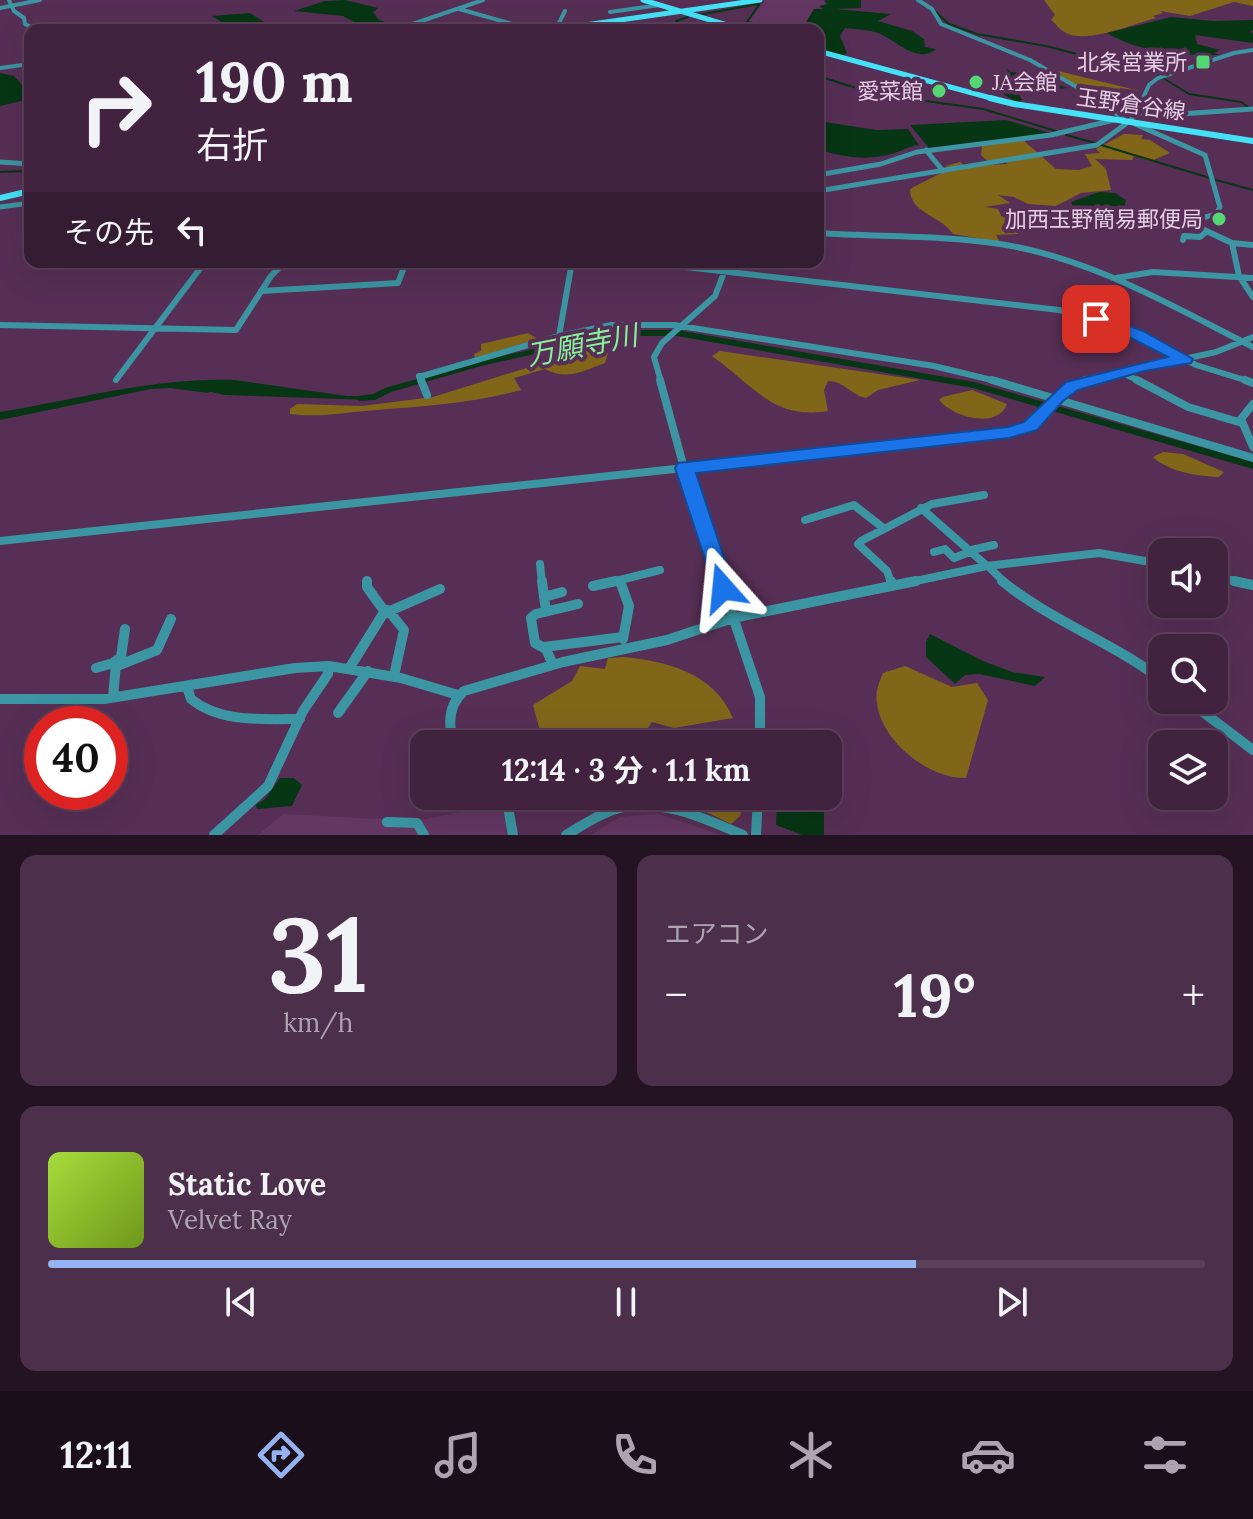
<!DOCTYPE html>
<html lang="ja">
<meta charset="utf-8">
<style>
body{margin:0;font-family:Lora,"Noto Sans JP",serif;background:#4c2f4b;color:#f1f3f6;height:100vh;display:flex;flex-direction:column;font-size:30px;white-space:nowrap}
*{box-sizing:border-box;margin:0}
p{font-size:26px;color:#aea4b1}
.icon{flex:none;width:44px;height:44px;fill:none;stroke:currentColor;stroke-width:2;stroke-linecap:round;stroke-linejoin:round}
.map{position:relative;height:835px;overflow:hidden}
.side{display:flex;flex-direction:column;gap:20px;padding:20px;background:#241323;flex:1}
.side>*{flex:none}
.banner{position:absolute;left:24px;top:24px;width:800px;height:244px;border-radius:16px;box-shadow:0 8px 32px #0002,0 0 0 2px #5a4059;background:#412340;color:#f1f3f6;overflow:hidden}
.controls{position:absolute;left:1148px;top:538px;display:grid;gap:16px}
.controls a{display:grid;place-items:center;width:80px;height:80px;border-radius:16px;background:#412340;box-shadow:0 8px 32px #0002,0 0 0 2px #5a4059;font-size:40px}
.speed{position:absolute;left:24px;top:706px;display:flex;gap:16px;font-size:40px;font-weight:700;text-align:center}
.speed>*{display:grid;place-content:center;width:104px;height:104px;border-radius:50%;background:#412340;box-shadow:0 8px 32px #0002,0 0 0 2px #5a4059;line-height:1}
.speed .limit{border:12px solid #d22;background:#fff;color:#111}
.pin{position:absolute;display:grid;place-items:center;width:68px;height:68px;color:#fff;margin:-34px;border-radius:16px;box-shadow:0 4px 12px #0006}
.me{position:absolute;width:88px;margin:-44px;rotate:342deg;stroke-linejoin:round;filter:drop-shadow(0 0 6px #0008)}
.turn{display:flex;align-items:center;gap:28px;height:168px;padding:0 40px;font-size:36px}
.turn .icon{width:104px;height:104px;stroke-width:2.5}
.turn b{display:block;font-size:56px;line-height:68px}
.then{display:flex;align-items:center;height:76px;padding:0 40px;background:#0003;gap:16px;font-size:30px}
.big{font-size:60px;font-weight:700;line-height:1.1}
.side .widget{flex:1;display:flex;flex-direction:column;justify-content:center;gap:12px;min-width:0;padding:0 28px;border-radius:16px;background:#4c2f4b}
.side .dial{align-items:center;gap:0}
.dial b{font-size:104px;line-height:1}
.song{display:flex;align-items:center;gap:24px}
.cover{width:96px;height:96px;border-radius:12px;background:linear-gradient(135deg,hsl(80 70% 55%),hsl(80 70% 35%))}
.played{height:8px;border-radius:4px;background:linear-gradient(90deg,#95b2f1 75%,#5a4059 75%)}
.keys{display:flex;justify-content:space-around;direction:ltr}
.heat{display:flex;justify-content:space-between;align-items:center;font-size:44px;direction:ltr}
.side .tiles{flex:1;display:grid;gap:20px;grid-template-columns:1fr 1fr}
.widget:last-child{grid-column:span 2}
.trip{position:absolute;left:410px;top:730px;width:432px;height:80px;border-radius:16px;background:#412340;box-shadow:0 8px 32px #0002,0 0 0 2px #5a4059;font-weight:700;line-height:80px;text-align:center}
.tabs{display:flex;height:128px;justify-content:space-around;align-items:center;background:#1a0e1a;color:#aea4b1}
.tabs .icon{width:56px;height:56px}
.tabs .current{color:#95b2f1}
.tabs b{font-size:36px;color:#f1f3f6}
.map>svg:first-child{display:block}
.built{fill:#643763}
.green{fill:#81661a}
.water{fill:#063614}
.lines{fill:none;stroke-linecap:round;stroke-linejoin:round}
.stream{stroke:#063614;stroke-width:2}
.river{fill:#063614;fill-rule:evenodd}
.minor-far4{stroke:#3b95a2;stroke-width:4}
.minor-far3{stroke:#3b95a2;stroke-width:5}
.minor-far2{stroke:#3b95a2;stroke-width:6}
.minor-far1{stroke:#3b95a2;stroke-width:8}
.minor{stroke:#3b95a2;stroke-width:10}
.major-far1{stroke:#44e2f7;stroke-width:5}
.major{stroke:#44e2f7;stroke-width:6}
.route{fill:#1a73e8;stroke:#114b97;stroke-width:2}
.poi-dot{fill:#54d672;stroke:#572f56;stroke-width:3}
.labels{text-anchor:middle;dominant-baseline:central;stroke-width:8;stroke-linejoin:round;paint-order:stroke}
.far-poi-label{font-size:22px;fill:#e6cee5;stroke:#572f56;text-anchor:end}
.far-street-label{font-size:22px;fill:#e6cee5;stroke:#572f56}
.water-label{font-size:28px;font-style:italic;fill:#84f398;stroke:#572f56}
</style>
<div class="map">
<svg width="1253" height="835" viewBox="0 0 1253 835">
<rect width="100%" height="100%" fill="#572f56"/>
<path class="built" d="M 766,0 L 824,0 L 827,4 L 814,9 L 802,29 L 775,29 L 748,22 Z
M 508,803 L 509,835 L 258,835 L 283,814 L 415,821 Z
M 659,814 L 721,835 L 591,835 L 620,817 Z"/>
<path class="green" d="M 1044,0 L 1253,0 L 1253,6 L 1234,2 L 1190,16 L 1160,11 L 1163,13 L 1153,16 L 1156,18 C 1133,24 1087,44 1066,33 C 1060,30 1056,24 1051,20 L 1055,15 Z
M 1046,68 L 1140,91 L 1120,88 L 1122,96 L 1109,94 L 1153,111 L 1127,111 L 1110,104 L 1113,103 L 1112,101 L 1100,99 Z
M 1124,134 L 1143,135 L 1141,139 L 1150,140 L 1170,153 L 1151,161 L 1134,156 L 1132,160 L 1095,159 L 1106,169 L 1111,190 L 1081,193 L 1056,206 L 1028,204 L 1014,197 L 998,195 L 1010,203 L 985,207 L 998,209 L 1001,216 L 1029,222 L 1017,234 L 996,235 L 1000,242 L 953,234 C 941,215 910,214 910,189 L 947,170 L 946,166 L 960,162 L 965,166 L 1008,164 L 1004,161 L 990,163 L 981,155 L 982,146 L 1023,140 L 1056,169 L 1079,170 L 1092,166 L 1085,154 L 1100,153 L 1096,149 Z
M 528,333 L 538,339 L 475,358 L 474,354 L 481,351 L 481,344 Z
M 594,347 L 608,353 L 605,363 C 583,371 567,381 545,369 L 514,378 L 521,390 C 473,403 427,406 377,410 C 347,412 320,418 290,414 L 290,409 L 297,404 L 362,406 L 433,397 Z
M 720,351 L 920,380 L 878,390 L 866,398 C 851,395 844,381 828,381 L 824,390 L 828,411 C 773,420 753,385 712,356 Z
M 972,390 L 1007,404 C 997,430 953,417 939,400 L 943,397 Z
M 1163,452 L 1183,454 L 1224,472 L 1219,477 C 1197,476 1169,472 1153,457 Z
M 623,657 C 667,661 714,673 733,718 L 674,728 L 652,722 L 641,738 L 632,744 L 481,744 L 486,738 L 540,731 L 533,705 L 572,681 L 580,666 L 605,669 L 608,658 Z
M 905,666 L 952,687 L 977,683 L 988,700 L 966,778 C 929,779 881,741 877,703 C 875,692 879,683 883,673 Z
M 685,796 L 745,796 L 740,816 L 731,824 L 690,804 Z"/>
<path class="water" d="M 345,0 L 378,8 L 373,12 L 379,20 L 396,26 L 363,27 L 343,16 L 294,11 L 325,1 Z
M 824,0 L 861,0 L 861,8 L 835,9 L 891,14 L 878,21 L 912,31 L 924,39 L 925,47 L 936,49 C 918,65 896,40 878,33 C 868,30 855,29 845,28 L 840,36 L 847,53 L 842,56 L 825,51 L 823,40 L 818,38 L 818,30 L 794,30 L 802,29 L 814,9 L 824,9 L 819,6 L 827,4 Z
M 250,13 L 267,24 C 240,34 235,31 212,16 Z
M 1171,17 L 1213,21 L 1253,20 L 1253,30 L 1250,32 L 1253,33 L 1253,43 L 1195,35 L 1197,44 L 1220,50 L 1214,53 L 1220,55 C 1182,56 1141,53 1107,33 Z
M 1005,67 L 1011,72 L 1045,76 L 1042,80 L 1068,88 L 1017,91 L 1022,100 L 1017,102 L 1003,94 L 1000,74 L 1008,70 Z
M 0,73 L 14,76 L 30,93 L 30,99 L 0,106 Z
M 1006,120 L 1050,133 L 929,148 L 910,125 Z
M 818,121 L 877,130 L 908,129 L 919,145 C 909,146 904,150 895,153 C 869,161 844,158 818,149 Z
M 1099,192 L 1115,193 L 1126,200 L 1122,216 L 1077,217 L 1071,202 Z
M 235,380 L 347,396 L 370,396 L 370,400 L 224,395 L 191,387 L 151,389 L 0,420 L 0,412 C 78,399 156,377 235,380 Z
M 930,634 L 983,661 L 1012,672 L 1045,677 L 1035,686 L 979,674 L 965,675 L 955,684 L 926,657 L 926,642 Z
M 280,778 L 294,778 L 302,785 L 292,806 L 257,809 L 256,805 L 265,799 Z
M 777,796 L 824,796 L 824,835 L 802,835 L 776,825 Z"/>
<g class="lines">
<path class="stream" d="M 759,5 L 747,22 L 788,30
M 935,11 L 949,24 L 977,34 L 1046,46 L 1158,75 L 1189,94 L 1241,102 L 1248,107
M 698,15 L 759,4
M 679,24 L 676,21 L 688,17
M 651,30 L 703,24 L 724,29
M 818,76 L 876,94 L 983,109 L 1056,131
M 1066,135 L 1095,143
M 1101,145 L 1210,178
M 0,172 L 30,171
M 1216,180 L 1253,190"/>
<path class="river" d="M 615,330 L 677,330 L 974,382 L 1253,462 L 1253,469 L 973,388 L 677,336 L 615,336 L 481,366 L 391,392 L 375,400 L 360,401 L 355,398 L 357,396 L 373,394 L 385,388 L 476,362 Z
M 173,383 L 208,387 L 213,390 L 208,393 L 170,388 L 168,386 Z"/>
<path class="minor-far4" d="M 9,0 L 14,11 L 24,18 L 25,24 L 36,30
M 918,0 L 932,9 L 941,24 L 1030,60 L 1099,100
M 0,8 L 40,0
M 459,9 L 516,25
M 610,12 L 660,5
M 556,29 L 565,11
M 395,30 L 483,0
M 492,30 L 508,24
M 0,68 L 30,64
M 1142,100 L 1149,85 L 1158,78 L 1234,53 L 1253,50"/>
<path class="minor-far3" d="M 1096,98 L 1126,121
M 1135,113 L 1165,115 L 1253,109
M 1135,124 L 1205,155 L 1220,207 L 1216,214 L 1196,220 L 1198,224
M 926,150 L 943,171
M 0,162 L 30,164
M 818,175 L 881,164 L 917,152 L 1051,135 L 1114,120
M 818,191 L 1097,145 L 1131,120 L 1143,98
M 0,207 L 30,203"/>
<path class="minor-far2" d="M 1197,222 L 1200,228 L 1232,243 L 1239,276 L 1253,297
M 818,233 C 877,237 942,235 1000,244 C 1091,258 1172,306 1253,347
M 1183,240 L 1184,236 L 1200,237 L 1206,232
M 1232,243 L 1253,245
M 531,262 L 668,265 L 1059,310 L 1122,327 L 1196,365 L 1251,382
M 1116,278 L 1153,272 L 1253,278
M 261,291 L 398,283 L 406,262
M 0,325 L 236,330 L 271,276 L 285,262
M 559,336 L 611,325 L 674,325 L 934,366 L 1000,382
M 1121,372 L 1141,382
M 419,376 L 422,382
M 419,377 L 559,336 L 572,262
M 116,380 L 205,262
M 661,382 L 654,357 L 662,343 L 715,296 L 728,262
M 1080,382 L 1216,352 L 1253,337"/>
<path class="minor-far1" d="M 421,380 L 427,395
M 660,380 L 684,468 L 722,583
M 992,380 L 1253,458
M 1137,380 L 1188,407 L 1242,423
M 1245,380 L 1253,383
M 1253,404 L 1241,419 L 1253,447
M 921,508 L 987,566
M 805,520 L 854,505 L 882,527
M 0,541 L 993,435 L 1030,426 L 1064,390 L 1086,380
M 971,550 L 994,545
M 934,552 L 945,549 L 954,558 L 972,551
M 540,564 L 542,583
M 988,566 L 1005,583
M 1214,576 L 1242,583
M 608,583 L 660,570
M 891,583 L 887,571 L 858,544 L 861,541 L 932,504 L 984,495
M 906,583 L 987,566 L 1099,553 L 1162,564"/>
<path class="minor" d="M 367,581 L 367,587 L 385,612
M 542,581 L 546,611
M 620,581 L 629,606 L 623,639
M 721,581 L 760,697 L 760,744
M 891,581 L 892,584
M 1002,581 C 1051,621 1112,642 1162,680
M 1234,581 L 1253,585
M 593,586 L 616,581
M 544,597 L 562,592
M 388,610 L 404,630 L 394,676
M 544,647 L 623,637
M 553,665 L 546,649 L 535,643 L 531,618 L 536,614 L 578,604
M 117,666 L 157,650 L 171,619
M 350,667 L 383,614 L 440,589
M 96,668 L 113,663 L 121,657 L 125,629
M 187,687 L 191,699 C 220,723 264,719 300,719
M 113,697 L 116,664
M 0,699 L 104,699 L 295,668 L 329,666 L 401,678 L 458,695
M 1187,700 L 1253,750
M 338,713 L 368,671
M 454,744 C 448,725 448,705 464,691 L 563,662 L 667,640 L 733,618 L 916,581
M 506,796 L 513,835
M 387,822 L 417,823 L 424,835
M 214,835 L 268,786 L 303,711 L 328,674 L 329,666
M 566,835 C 582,826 598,814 616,809 C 660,797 704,818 743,835
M 756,835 L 758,796"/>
<path class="major-far1" d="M 643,0 L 744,30
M 550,30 L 760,0
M 818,51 L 998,100"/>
<path class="major" d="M 990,98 L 1014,104 L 1253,141
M 0,198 L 30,191"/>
</g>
<path class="route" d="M 1096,314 L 1143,331 L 1193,359 L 1191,363 L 1144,371 L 1078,390 L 1063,401 L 1037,430 L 1009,438 L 696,473 L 734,588 L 731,593 L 723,596 L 716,593 L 675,468 L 678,463 L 1008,427 L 1024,422 L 1066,382 L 1168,357 L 1131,338 L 1090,322 L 1088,319 Z"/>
<g class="poi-dot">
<rect x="1195" y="54" width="16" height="16" rx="4"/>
<circle cx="976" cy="82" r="8"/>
<circle cx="939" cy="91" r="8"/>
<circle cx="1219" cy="219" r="8"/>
</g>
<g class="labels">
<g class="far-poi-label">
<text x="1187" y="62">北条営業所</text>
<text x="992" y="82" text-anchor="start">JA会館</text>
<text x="923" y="91">愛菜館</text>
<text x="1203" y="219">加西玉野簡易郵便局</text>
</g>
<g class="far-street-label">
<text transform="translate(1131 104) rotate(8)">玉野倉谷線</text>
</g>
<g class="water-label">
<text transform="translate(582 345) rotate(-11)">万願寺川</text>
</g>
</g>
</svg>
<div class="controls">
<a><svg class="icon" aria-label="sound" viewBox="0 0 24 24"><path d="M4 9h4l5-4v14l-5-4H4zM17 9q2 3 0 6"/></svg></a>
<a><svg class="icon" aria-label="search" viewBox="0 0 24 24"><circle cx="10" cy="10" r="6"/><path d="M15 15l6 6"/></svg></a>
<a><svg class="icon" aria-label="layers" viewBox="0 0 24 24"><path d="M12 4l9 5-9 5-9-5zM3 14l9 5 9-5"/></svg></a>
</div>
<div class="speed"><div class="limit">40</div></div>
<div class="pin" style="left:1096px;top:319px;background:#d93025"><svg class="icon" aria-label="arrive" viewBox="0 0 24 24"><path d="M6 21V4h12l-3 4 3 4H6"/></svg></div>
<svg class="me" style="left:723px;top:588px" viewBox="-20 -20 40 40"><path d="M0-17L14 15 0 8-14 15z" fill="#1a73e8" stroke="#fff" stroke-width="4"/></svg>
<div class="trip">12:14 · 3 分 · 1.1 km</div>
<div class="banner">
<div class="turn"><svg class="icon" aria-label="right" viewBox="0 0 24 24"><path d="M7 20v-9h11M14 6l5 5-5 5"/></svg><div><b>190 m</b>右折</div></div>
<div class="then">その先<svg class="icon" aria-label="left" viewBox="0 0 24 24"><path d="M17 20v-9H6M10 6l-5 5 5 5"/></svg></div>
</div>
</div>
<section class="side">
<div class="tiles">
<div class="widget dial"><b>31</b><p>km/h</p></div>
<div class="widget"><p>エアコン</p>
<div class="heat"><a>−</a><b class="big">19°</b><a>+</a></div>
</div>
<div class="widget">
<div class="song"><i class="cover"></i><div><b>Static Love</b><p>Velvet Ray</p></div></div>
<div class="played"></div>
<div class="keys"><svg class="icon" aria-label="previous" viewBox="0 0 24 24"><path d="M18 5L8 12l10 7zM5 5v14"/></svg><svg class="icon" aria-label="pause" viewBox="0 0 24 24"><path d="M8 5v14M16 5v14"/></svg><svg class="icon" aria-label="next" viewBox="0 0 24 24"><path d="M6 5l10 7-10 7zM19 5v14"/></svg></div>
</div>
</div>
</section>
<nav class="tabs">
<b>12:11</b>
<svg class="icon current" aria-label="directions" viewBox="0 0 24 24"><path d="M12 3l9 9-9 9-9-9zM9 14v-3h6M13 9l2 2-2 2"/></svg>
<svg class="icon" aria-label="music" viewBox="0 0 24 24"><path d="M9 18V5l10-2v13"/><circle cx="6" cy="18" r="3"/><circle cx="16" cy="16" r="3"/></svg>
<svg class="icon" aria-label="phone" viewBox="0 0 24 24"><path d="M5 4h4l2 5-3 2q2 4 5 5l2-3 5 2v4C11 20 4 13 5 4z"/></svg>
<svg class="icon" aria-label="climate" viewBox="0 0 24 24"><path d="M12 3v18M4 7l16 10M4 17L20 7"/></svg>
<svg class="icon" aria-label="car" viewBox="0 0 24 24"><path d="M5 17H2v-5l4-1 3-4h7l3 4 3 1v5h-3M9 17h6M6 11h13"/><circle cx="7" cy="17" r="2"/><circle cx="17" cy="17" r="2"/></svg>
<svg class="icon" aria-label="filters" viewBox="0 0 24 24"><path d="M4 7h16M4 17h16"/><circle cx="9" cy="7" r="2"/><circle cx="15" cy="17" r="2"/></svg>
</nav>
